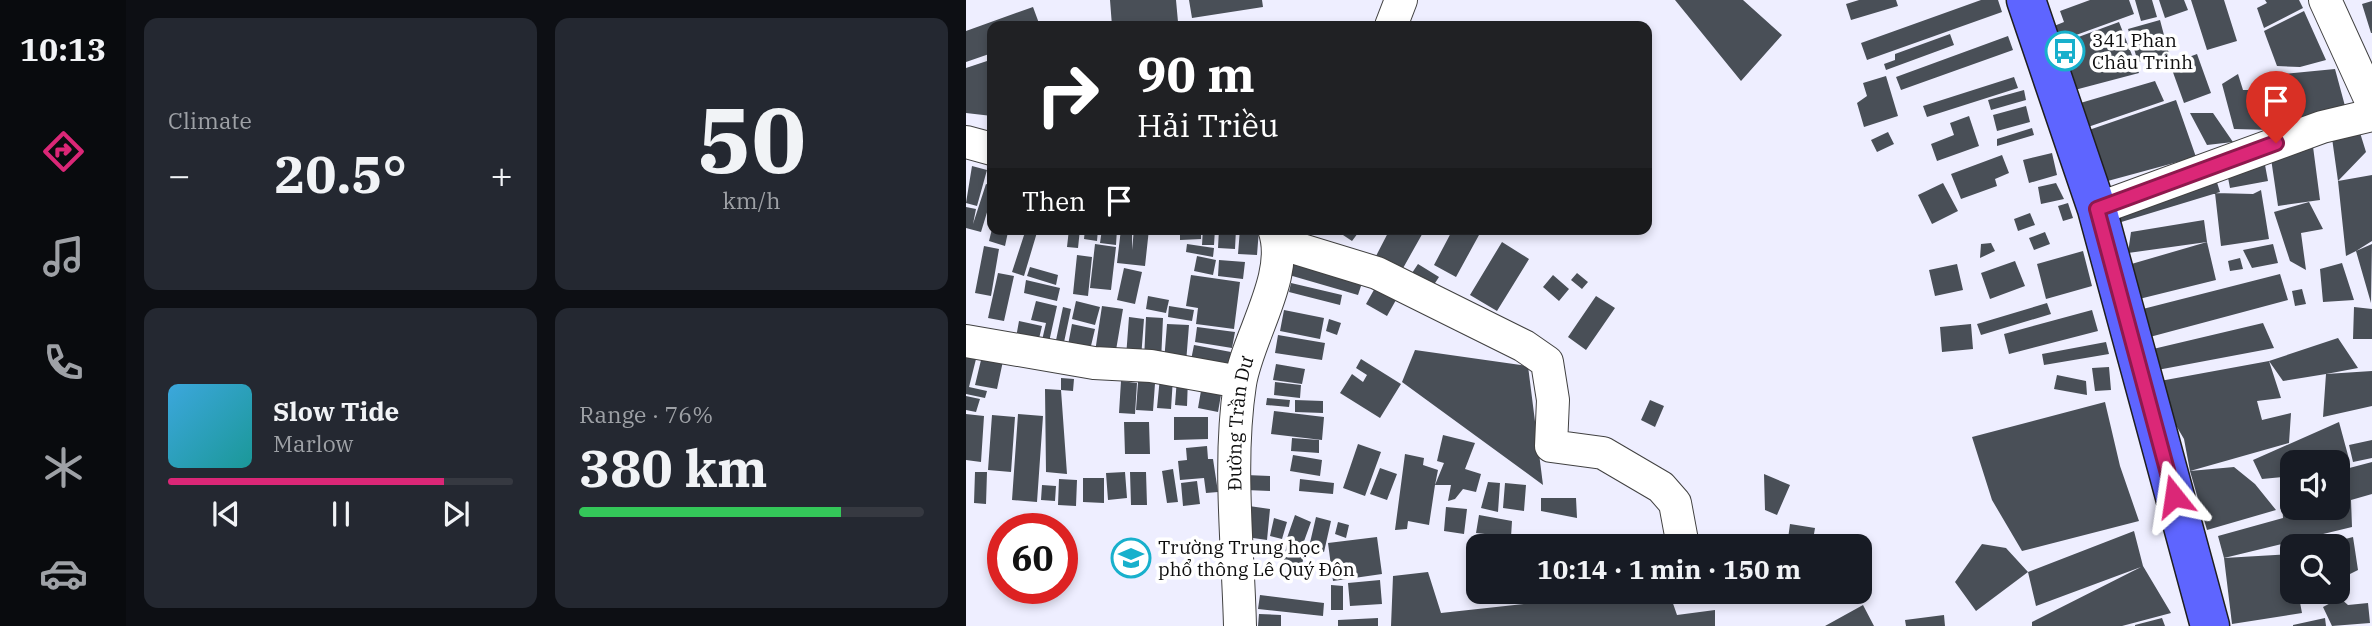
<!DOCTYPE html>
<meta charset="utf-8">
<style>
body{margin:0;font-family:"IBM Plex Serif",serif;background:#242831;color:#f1f3f6;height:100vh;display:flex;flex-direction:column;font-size:26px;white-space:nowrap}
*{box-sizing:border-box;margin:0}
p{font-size:23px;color:#9ea1a6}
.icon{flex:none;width:38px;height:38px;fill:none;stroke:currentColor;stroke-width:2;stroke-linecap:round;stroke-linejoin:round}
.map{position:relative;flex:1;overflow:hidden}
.side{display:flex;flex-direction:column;gap:18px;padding:18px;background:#0d0f14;width:840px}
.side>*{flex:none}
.banner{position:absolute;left:21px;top:21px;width:665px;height:214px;border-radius:14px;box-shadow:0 4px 10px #0003;background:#202124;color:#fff;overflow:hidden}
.buttons{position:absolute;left:1314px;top:450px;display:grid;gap:14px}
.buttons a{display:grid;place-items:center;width:70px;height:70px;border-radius:14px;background:#171b24;box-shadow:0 4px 10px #0003;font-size:35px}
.speed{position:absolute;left:21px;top:513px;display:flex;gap:14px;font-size:35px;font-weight:700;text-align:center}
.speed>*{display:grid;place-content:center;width:91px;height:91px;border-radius:50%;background:#171b24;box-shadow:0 4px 10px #0003;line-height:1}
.speed .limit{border:10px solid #d22;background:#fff;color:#111}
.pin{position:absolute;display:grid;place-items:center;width:60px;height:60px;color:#fff;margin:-72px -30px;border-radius:50% 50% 50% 0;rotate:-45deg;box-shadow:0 0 7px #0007}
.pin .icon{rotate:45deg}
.me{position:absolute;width:77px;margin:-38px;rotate:345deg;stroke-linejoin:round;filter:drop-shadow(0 0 5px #0008)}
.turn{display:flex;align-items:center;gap:24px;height:147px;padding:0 35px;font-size:32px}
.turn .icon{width:91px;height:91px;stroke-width:2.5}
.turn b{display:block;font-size:49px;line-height:60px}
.then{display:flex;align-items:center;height:66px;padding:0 35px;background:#0003;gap:14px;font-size:26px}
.big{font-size:52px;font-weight:700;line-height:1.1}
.side .widget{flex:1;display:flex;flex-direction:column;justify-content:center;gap:10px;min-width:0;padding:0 24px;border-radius:14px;background:#242831}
.side .dial{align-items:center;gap:0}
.dial b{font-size:91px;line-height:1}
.song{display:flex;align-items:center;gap:21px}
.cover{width:84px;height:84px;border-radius:10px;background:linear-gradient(135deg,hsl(200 70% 55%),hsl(180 70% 35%))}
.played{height:7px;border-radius:4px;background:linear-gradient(90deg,#db2777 80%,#363941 80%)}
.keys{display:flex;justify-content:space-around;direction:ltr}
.heat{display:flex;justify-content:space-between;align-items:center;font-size:38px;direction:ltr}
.charge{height:10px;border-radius:5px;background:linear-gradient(90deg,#34c759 76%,#363941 0)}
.side .tiles{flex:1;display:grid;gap:18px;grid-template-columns:repeat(2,1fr)}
.trip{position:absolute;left:500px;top:534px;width:406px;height:70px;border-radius:14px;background:#171b24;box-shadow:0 4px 10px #0003;font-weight:700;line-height:70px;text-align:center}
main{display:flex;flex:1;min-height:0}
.dock{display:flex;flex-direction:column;width:126px;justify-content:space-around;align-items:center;background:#090b0e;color:#9ea1a6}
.dock .icon{width:49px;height:49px}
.dock .selected{color:#db2777}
.dock b{font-size:32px;color:#f1f3f6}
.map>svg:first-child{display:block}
.building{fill:#494f57}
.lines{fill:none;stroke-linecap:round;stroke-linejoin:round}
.minor-casing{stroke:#414141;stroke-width:34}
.major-casing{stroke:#1f1f1f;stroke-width:41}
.minor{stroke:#fff;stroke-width:32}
.major{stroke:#5e65ff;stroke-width:38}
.route-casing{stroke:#8e194d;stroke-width:18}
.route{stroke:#db2777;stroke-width:12}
.labels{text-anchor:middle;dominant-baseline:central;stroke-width:7;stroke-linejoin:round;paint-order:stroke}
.poi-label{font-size:19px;fill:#0e0e0e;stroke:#fff;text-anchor:start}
.street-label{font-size:19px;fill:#0e0e0e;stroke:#fff}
</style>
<main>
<nav class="dock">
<b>10:13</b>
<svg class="icon selected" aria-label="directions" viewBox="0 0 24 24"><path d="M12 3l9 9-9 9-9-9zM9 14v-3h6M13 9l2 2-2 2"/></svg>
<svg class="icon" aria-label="music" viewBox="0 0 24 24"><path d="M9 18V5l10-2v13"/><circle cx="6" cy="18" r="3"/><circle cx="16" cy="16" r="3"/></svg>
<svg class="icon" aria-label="phone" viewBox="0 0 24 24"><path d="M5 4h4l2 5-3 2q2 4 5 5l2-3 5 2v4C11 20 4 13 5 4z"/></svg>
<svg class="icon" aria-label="climate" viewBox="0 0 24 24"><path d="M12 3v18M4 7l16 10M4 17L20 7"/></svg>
<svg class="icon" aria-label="car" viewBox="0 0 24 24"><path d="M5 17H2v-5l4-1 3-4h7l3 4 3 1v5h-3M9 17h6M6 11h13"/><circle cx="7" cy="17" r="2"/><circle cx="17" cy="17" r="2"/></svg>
</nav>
<section class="side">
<div class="tiles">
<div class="widget"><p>Climate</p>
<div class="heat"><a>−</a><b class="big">20.5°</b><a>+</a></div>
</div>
<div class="widget dial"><b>50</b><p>km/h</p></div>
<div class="widget">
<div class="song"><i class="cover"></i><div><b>Slow Tide</b><p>Marlow</p></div></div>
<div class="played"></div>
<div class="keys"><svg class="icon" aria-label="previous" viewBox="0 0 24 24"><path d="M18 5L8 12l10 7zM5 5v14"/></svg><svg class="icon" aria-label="pause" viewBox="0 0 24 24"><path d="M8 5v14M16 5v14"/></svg><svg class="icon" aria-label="next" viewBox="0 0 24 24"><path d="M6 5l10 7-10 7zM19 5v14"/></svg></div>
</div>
<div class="widget"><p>Range · 76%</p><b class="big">380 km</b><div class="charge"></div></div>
</div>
</section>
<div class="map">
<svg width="1406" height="626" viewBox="0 0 1406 626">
<rect width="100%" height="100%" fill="#eef"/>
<path class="building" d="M 144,0 L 210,0 L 212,22 L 146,26 Z
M 223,0 L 296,0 L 297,7 L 226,18 Z
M 709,0 L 777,0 L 816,35 L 775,81 Z
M 893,0 L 930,0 L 932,6 L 885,20 L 880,4 Z
M 1015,0 L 1032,0 L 1036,12 L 901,60 L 895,43 Z
M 1124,0 L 1163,0 L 1168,14 L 1088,43 L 1083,28 L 1098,22 L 1094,11 Z
M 1169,0 L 1186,0 L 1191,17 L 1175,21 Z
M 1193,0 L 1218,0 L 1222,10 L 1199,18 Z
M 1225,0 L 1258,0 L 1271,41 L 1241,50 Z
M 1299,0 L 1333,0 L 1337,8 L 1298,28 L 1291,8 L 1301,3 Z
M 1406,1 L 1406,33 L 1405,33 L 1396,4 Z
M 67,7 L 74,26 L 26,26 L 26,53 L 0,62 L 0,31 Z
M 1338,11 L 1360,60 L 1334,67 L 1311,66 L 1298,31 Z
M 1194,20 L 1203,54 L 1172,62 L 1162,29 Z
M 1153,22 L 1173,73 L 1101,92 L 1088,46 Z
M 984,34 L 988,45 L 920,70 L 918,64 L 929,60 L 929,54 Z
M 1042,36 L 1047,50 L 935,90 L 930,77 Z
M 1231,54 L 1245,93 L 1218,103 L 1204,64 Z
M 21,61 L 26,65 L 26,116 L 0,113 L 0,68 Z
M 1369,69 L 1379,106 L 1305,125 L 1306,130 L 1268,129 L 1256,84 L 1272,74 L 1277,90 L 1293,90 L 1308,84 L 1306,75 Z
M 920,76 L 932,116 L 898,127 L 891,103 L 901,96 L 897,83 Z
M 1048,77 L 1052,88 L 961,117 L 957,106 Z
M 1189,81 L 1198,101 L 1119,128 L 1111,104 Z
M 1058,90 L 1060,100 L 1025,110 L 1022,100 Z
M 1210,100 L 1230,157 L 1138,182 L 1120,131 Z
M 1060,106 L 1064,122 L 1031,131 L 1027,115 Z
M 1224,113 L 1247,113 L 1267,142 L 1241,145 Z
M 1003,116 L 1013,146 L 971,161 L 965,144 L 988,135 L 984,123 Z
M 1391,123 L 1400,152 L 1372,181 L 1365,131 Z
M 1066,128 L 1068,135 L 1031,146 L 1031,139 Z
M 922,132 L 928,144 L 911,152 L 905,140 Z
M 1346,139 L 1354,200 L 1312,206 L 1303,145 Z
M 1296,149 L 1302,181 L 1264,188 L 1258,157 Z
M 1086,153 L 1091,175 L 1063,183 L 1057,160 Z
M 1036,155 L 1043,173 L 1029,179 L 1031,186 L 995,199 L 985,174 Z
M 1244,160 L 1254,192 L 1152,223 L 1142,191 Z
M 6,166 L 21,170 L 11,206 L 0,203 Z
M 1406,175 L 1406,241 L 1390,251 L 1406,244 L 1405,303 L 1390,251 L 1380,256 L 1372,181 Z
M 977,183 L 992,211 L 966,224 L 952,195 Z
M 1090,183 L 1098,199 L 1075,204 L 1072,187 Z
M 20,184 L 26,186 L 26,196 L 15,232 L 0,228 L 0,207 L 10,209 L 7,224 Z
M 1295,190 L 1303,239 L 1255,246 L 1249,193 L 1287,194 Z
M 1343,202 L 1357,229 L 1335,233 L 1340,270 L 1324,261 L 1308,212 Z
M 1102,203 L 1107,218 L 1097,221 L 1092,206 Z
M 1064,213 L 1069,225 L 1052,231 L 1048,219 Z
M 1238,220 L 1241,242 L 1162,253 L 1165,232 Z
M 26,229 L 42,232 L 39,246 L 23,241 Z
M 60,229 L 72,229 L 58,276 L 46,272 Z
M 103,229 L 114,229 L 112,248 L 101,247 Z
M 119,229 L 132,229 L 131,241 L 118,239 Z
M 136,229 L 151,229 L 150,245 L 134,243 Z
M 155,229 L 166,229 L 166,250 L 168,229 L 183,229 L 179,266 L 151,263 Z
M 214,229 L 235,229 L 235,239 L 214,240 Z
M 237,229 L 249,229 L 248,245 L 236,245 Z
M 253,229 L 270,229 L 269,249 L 252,248 Z
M 274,229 L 293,229 L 291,255 L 272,254 Z
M 376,229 L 395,229 L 386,241 L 374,233 Z
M 424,229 L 459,229 L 436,270 L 410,256 Z
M 487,229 L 502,229 L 513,235 L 490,277 L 468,265 Z
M 1079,232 L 1084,244 L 1068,250 L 1063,238 Z
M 536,242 L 563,259 L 531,311 L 504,295 Z
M 1241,242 L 1250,280 L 1169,300 L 1162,265 Z
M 1025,243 L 1029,251 L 1014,258 L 1015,244 Z
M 129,244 L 150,247 L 145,290 L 124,288 Z
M 221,244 L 248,248 L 247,257 L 220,252 Z
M 1307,244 L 1312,263 L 1286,268 L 1277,250 Z
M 18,246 L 33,249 L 25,296 L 9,293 Z
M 1117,251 L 1126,286 L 1080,299 L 1071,264 Z
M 111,255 L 126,257 L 122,296 L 107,294 Z
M 231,256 L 250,260 L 247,275 L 228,271 Z
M 328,256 L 398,277 L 392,295 L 323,275 Z
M 1274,258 L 1277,269 L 1264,271 L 1262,261 Z
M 253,260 L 279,262 L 277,279 L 252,276 Z
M 1049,261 L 1059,286 L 1024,299 L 1015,273 Z
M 1376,263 L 1388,300 L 1357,302 L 1354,269 Z
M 452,264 L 473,277 L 463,292 L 442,279 Z
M 991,264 L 997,290 L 969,296 L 963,270 Z
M 64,267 L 92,275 L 90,285 L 61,276 Z
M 158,268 L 176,272 L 169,304 L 151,300 Z
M 32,273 L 48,276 L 38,321 L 22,318 Z
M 611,273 L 622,282 L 616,289 L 605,280 Z
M 1314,274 L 1322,300 L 1180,338 L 1165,312 Z
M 225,275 L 274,282 L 268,329 L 230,324 L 232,308 L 220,306 Z
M 587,275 L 603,289 L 593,301 L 577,287 Z
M 60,280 L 94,288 L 91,301 L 58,293 Z
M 325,283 L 376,295 L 374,305 L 323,292 Z
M 409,288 L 430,300 L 421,316 L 400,304 Z
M 1336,289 L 1340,304 L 1329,306 L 1326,291 Z
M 182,296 L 203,300 L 200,313 L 180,309 Z
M 630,296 L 649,308 L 620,350 L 602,337 Z
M 70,301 L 91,306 L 81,351 L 74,349 L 80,323 L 65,320 Z
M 110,301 L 134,307 L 129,325 L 106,319 Z
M 1081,303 L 1085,314 L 1015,335 L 1011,324 Z
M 136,306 L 157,309 L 149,356 L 129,352 Z
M 203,306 L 228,310 L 226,321 L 202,317 Z
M 97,307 L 105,309 L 97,347 L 89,345 Z
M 1388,307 L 1406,309 L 1406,339 L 1387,339 Z
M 318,310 L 358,318 L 354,339 L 314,331 Z
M 1126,310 L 1132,331 L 1043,354 L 1038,334 Z
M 163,317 L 178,319 L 175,358 L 160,357 Z
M 180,317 L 197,318 L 195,361 L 178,360 Z
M 363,319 L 375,323 L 371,335 L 360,331 Z
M 53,321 L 76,326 L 71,347 L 49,343 Z
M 1297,323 L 1308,348 L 1186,371 L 1187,349 Z
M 106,324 L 129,329 L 124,350 L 102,345 Z
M 201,324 L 223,325 L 220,363 L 198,362 Z
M 1005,324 L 1007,349 L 976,352 L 974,327 Z
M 231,327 L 269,332 L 266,348 L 229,342 Z
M 312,335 L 359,343 L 356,360 L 309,353 Z
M 1372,338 L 1392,368 L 1360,374 L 1406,371 L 1406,406 L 1357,417 L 1360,374 L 1317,381 L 1303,361 Z
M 1140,342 L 1143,354 L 1078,365 L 1076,354 Z
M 228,345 L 265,352 L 260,377 L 223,370 Z
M 449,350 L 562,366 L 577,485 L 436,382 Z
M 16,356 L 37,361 L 31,389 L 9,385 Z
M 0,357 L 10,359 L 3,387 L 21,391 L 19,398 L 0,394 Z
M 395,359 L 435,384 L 414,418 L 374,393 L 386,374 L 397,382 L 401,375 L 390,368 Z
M 1303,361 L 1315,398 L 1291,401 L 1296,420 L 1325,413 L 1323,443 L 1224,471 L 1218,439 L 1204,415 L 1194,381 Z
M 310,364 L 339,369 L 336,384 L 307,380 Z
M 1143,367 L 1145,390 L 1129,391 L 1126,368 Z
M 173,369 L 190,370 L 187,411 L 170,410 Z
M 1091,375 L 1120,381 L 1121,395 L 1088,389 Z
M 194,377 L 207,378 L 205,409 L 191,408 Z
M 95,378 L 108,379 L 107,391 L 95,390 Z
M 211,378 L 222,378 L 221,406 L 209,405 Z
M 155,381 L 171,383 L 169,414 L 153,413 Z
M 309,382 L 335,385 L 334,398 L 308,395 Z
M 236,385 L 256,389 L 252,412 L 232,408 Z
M 79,389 L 95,390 L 101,474 L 80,472 Z
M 0,396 L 14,399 L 10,412 L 0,410 Z
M 301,398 L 324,400 L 323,407 L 300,405 Z
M 329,400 L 357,401 L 357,413 L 329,412 Z
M 684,400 L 698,406 L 689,427 L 675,420 Z
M 1139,402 L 1154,466 L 1173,521 L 1056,551 L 1026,500 L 1006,437 Z
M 308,411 L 358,417 L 356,440 L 305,434 Z
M 0,414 L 18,416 L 15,462 L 0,460 Z
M 52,414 L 77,416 L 71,502 L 46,500 Z
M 26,415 L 49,417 L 45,472 L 22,470 Z
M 208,417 L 242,417 L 242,439 L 208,440 Z
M 158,422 L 183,422 L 184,454 L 159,454 Z
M 1373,422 L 1383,459 L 1372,467 L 1372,462 L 1326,462 L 1326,476 L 1296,479 L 1287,460 Z
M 477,435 L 509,443 L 499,469 L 515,474 L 510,492 L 497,489 L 489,499 L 482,501 L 485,485 L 469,485 L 463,525 L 442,521 L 441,529 L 429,530 L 439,454 L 458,458 L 457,465 L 472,470 L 469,485 L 478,463 L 471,461 Z
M 326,438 L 353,440 L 353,453 L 325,451 Z
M 1406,440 L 1406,458 L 1387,462 L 1383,445 Z
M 392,444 L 415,452 L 399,496 L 377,488 Z
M 241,446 L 242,459 L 247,459 L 252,492 L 240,493 L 238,478 L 214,480 L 212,461 L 221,460 L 220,448 Z
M 327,455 L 356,460 L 354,476 L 324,471 Z
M 1406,462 L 1406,494 L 1385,500 L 1386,527 L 1258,558 L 1252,536 L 1317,518 L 1315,486 L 1326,483 L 1326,508 L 1372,508 L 1372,471 Z
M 1268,467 L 1289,484 L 1310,510 L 1241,530 L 1224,471 Z
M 414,468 L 431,474 L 421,500 L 404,494 Z
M 207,469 L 212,502 L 201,503 L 196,471 Z
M 9,472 L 21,472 L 20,504 L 8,503 Z
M 159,472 L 161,498 L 142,500 L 140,473 Z
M 164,472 L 180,472 L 181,505 L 165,505 Z
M 798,474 L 824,485 L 811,515 L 799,510 Z
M 280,475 L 304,476 L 304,491 L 280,490 Z
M 117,478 L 138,478 L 138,503 L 117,502 Z
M 93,479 L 111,480 L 110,506 L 92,505 Z
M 334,479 L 368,483 L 367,494 L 333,491 Z
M 231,481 L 234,504 L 217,506 L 215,483 Z
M 522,482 L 534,483 L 532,512 L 515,508 Z
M 539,483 L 560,485 L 558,511 L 537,508 Z
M 76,485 L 90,486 L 89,501 L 75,500 Z
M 575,498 L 610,498 L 611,518 L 575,511 Z
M 283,506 L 304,509 L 301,540 L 280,537 Z
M 480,507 L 501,509 L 498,534 L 478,531 Z
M 329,515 L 345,522 L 337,544 L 321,538 Z
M 513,515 L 546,521 L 545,537 L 510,533 Z
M 350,517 L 365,521 L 358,552 L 343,547 Z
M 308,518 L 321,522 L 316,539 L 304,536 Z
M 372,522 L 383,525 L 380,538 L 369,534 Z
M 824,524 L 849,528 L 846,546 L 821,546 Z
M 1168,531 L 1177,566 L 1205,613 L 1156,626 L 1066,626 L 1066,622 L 1175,567 L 1070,606 L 1062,572 Z
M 411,537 L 416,574 L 367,581 L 362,543 Z
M 1387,537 L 1392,570 L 1372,580 L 1372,546 L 1356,545 Z
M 321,544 L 339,547 L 336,566 L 317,563 Z
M 1016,544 L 1040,548 L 1062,572 L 1010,611 L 989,582 Z
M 1326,554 L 1326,592 L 1332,592 L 1336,613 L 1266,624 L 1258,558 Z
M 462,572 L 475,613 L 666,592 L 703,592 L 711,615 L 749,610 L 749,626 L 425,626 L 427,576 Z
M 414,580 L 416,604 L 384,606 L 382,583 Z
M 365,585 L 377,586 L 377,610 L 365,610 Z
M 547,592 L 597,592 L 597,593 L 548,599 Z
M 294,595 L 358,603 L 357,616 L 292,609 Z
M 1374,598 L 1382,605 L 1402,603 L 1404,623 L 1366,626 L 1357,607 Z
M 897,605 L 908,626 L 859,626 Z
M 293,614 L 315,615 L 315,626 L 292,626 Z
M 978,615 L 979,626 L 940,626 L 939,620 Z
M 412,618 L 412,626 L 372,626 L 372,620 Z
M 1196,618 L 1199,626 L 1169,626 L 1169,625 Z
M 1359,618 L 1360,626 L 1327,626 L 1327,625 Z"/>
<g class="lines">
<defs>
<g id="minor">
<path d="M 1359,0 L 1406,103"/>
<path d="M 425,26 L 435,0"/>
<path d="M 0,142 L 26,149"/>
<path d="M 1131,209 L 1356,127 L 1406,115"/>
<path d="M 313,243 L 411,273 L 558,346 L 581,362 L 587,400 L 585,446 L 637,453 L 695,487 L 709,503 L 717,546"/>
<path d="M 0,341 L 128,363 L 185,366 L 274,382"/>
<path id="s1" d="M 274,626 C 272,547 262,462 274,384 C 281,337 325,275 308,229"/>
</g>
<path id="major" d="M 1060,0 L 1131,209 L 1244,626"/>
</defs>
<use href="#minor" class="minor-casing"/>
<use href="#major" class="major-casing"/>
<use href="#minor" class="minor"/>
<use href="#major" class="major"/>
</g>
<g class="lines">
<defs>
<path id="route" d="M 1208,496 L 1131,209 L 1310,143"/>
</defs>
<use href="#route" class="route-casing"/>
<use href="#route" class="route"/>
</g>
<defs>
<symbol id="bus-ring" viewBox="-11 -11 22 22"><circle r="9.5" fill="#fff" stroke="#18b0cc" stroke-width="1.5"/><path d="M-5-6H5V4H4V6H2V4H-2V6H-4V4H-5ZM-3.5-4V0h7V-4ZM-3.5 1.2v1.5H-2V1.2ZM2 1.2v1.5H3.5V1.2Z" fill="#18b0cc"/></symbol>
<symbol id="school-ring" viewBox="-11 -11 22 22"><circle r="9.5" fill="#fff" stroke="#18b0cc" stroke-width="1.5"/><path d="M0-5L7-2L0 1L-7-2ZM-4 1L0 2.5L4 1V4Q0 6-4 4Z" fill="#18b0cc"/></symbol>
</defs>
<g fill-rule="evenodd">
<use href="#bus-ring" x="1077" y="29" width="44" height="44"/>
<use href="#school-ring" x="143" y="536" width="44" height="44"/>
</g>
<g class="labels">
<g class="poi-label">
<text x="1126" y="40">341 Phan<tspan x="1126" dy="22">Châu Trinh</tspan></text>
<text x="192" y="547">Trường Trung học<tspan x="192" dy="22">phổ thông Lê Quý Đôn</tspan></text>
</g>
<g class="street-label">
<text stroke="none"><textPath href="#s1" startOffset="203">Đường Trần Dư</textPath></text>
</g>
</g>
</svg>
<div class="buttons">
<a><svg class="icon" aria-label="sound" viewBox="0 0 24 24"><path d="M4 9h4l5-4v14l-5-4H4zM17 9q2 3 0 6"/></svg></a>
<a><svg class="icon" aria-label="search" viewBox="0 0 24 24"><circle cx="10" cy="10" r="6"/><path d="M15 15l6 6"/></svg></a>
</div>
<div class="speed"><div class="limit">60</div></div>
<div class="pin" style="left:1310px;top:143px;background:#d93025"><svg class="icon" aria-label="arrive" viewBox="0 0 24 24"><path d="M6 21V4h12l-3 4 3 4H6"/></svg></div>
<svg class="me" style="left:1208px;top:496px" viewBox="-20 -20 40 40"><path d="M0-17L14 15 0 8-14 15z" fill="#db2777" stroke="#fff" stroke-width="4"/></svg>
<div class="trip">10:14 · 1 min · 150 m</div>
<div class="banner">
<div class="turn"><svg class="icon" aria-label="right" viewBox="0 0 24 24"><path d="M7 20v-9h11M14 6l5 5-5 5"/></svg><div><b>90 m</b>Hải Triều</div></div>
<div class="then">Then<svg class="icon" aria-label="arrive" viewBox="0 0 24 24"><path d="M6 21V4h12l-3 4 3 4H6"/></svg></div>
</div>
</div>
</main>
